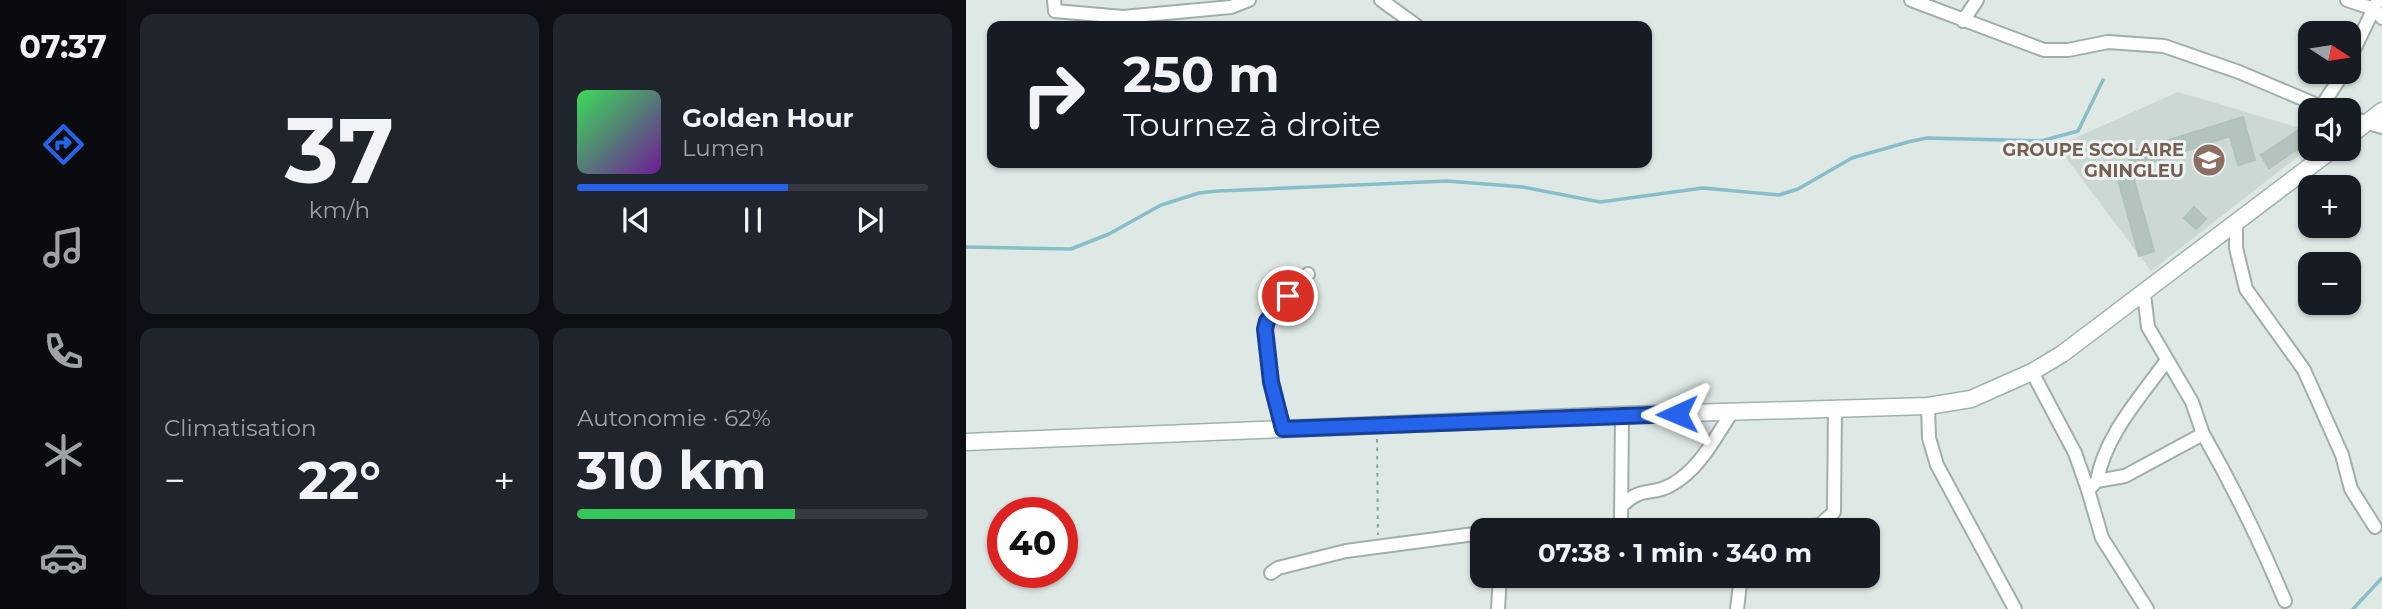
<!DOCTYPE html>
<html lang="fr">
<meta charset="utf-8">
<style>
body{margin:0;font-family:Montserrat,sans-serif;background:#20242c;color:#f1f3f6;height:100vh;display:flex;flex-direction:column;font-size:26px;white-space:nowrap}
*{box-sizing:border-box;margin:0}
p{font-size:23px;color:#9ea1a6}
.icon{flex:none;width:38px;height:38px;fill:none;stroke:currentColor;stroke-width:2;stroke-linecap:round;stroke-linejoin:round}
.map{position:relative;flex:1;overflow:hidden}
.drawer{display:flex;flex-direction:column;gap:14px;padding:14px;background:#0d0f14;width:840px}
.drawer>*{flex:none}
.guide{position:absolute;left:21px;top:21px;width:665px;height:147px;border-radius:14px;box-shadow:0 2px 5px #0004;background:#171b24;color:#f1f3f6;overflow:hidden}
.needle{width:46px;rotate:102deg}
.fabs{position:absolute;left:1332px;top:21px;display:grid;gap:14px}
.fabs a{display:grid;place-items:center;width:63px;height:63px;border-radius:14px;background:#171b24;box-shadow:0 2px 5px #0004;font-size:35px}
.speed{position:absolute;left:21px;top:497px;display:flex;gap:14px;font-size:35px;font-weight:700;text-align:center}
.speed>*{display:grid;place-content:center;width:91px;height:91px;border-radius:50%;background:#171b24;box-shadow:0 2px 5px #0004;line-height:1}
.speed .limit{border:10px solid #d22;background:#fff;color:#111}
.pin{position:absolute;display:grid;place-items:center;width:60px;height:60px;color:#fff;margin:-30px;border:4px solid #fff;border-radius:50%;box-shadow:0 2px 7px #0007}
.me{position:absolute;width:77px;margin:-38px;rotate:269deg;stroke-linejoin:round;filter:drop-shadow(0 0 5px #0008)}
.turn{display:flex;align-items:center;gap:24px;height:147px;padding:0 21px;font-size:32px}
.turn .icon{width:91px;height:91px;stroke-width:2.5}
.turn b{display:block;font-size:49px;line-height:60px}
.big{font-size:52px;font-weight:700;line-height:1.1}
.drawer .tile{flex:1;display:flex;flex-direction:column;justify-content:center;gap:10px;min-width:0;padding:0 24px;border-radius:14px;background:#20242c}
.drawer .dial{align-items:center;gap:0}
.dial b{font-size:91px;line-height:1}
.song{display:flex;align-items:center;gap:21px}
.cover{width:84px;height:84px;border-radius:10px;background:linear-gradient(135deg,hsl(130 70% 55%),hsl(280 70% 35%))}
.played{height:7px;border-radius:4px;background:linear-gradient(90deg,#2563eb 60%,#363941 60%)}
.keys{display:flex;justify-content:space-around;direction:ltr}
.heat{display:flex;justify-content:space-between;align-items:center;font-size:38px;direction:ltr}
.charge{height:10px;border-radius:5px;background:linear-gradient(90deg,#34c759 62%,#363941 0)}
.drawer .tiles{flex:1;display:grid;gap:14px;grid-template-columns:repeat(2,1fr)}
.trip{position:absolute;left:504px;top:518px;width:410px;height:70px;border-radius:14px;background:#171b24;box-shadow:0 2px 5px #0004;font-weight:700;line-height:70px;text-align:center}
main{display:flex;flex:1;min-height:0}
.tab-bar{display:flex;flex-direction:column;width:126px;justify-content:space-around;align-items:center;background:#090b0e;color:#9ea1a6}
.tab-bar .icon{width:49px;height:49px}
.tab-bar .current{color:#2563eb}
.tab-bar b{font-size:32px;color:#f1f3f6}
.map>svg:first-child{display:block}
.built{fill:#ccd8d3}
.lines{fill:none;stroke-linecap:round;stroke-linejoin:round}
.stream{stroke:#88beca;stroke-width:3.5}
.building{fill:#b3c3bd;stroke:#b1c1bb;stroke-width:2}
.street-casing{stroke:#a1afab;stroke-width:16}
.secondary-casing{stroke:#9eb3ac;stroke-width:19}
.path{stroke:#80aa9e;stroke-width:2;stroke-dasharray:3.5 5;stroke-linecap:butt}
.street{stroke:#fff;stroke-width:12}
.secondary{stroke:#fff;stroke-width:16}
.route-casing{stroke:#184099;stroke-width:18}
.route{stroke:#2563eb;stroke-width:12}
.labels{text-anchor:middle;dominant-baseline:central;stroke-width:6;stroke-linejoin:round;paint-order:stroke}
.education-label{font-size:18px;font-weight:bold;fill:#785e54;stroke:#edf5f2;text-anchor:end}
</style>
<main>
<nav class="tab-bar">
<b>07:37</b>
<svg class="icon current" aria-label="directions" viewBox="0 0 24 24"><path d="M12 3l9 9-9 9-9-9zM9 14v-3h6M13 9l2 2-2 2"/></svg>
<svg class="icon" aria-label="music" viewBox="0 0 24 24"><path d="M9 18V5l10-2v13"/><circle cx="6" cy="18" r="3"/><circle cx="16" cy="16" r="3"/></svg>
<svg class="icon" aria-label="phone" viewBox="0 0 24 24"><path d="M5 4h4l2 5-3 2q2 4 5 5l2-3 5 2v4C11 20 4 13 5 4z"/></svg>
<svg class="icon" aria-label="climate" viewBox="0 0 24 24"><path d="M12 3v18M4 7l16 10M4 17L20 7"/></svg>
<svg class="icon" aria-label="car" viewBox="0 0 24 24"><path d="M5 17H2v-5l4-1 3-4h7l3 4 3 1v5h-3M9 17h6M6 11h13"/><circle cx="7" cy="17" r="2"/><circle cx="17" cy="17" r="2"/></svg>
</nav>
<section class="drawer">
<div class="tiles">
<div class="tile dial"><b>37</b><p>km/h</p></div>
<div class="tile">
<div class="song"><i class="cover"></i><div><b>Golden Hour</b><p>Lumen</p></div></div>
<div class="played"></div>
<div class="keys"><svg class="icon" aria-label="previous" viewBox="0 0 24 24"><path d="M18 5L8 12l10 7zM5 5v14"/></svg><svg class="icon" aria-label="pause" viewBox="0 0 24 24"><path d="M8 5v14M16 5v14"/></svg><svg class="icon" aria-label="next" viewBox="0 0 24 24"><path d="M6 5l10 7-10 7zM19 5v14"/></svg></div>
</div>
<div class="tile"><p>Climatisation</p>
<div class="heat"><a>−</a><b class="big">22°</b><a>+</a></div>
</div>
<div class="tile"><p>Autonomie · 62%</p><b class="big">310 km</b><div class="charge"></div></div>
</div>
</section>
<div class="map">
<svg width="1416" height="609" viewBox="0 0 1416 609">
<rect width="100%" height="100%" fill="#dee8e4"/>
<path class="built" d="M 1212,92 L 1344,131 L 1344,147 L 1185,271 L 1091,146 Z"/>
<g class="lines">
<path class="stream" d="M 0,247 L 105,249 L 143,234 L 195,205 L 233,193 L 252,191 L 481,181 L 557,187 L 634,202 L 737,188 L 813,195 L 832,189 L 886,158 L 942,142 L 961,138 L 1075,141 L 1112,131 L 1137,80
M 1387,609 L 1416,578"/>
</g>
<path class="building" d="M 1277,117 L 1289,160 L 1272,165 L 1264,136 L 1166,169 L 1161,153 Z
M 1333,130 L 1341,143 L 1303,168 L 1295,155 Z
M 1166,172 L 1188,251 L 1173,256 L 1151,176 Z
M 1228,207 L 1240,219 L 1230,229 L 1218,218 Z"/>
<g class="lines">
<defs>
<path id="street" d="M 88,0 L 89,11 L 157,17 L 265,7 L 283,0
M 415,0 L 451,26
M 945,0 L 1078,50 L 1102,50 L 1142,42 L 1198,46 L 1273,72 L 1363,110
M 1381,0 L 1408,9 L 1416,18
M 997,21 L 1011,0
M 1382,62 L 1412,0
M 1355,107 L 1378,72
M 1382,117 L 1416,127
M 1270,223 L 1270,248 L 1280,289 L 1338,370 L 1376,455 L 1385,489 L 1409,527
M 1178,294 L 1182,327 L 1226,402 L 1237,434 L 1159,476 L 1131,481 L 1122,490 L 1136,538 L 1181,609
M 1066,372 L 1109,453 L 1122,490
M 962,406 L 963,438 L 971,465 L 1049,609
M 317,429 L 305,382 L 299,329 L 301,321 L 342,274
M 1237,434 C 1268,488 1295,544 1319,601
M 1131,481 C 1139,435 1174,398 1201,360
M 656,506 C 674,486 686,496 705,485 C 733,470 749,438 766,412
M 648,530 L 655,520 L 656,415
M 815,530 L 854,525 L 868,512 L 869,409
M 305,573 L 312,568 L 380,551 L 516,533
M 532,609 L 534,576
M 771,609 L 775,576"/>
<path id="secondary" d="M 1382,137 L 1416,111
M 0,442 L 656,415 L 962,406 L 1005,399 L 1066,372 L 1096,354 L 1367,149"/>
</defs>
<use href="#street" class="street-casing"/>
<use href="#secondary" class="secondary-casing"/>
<path class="path" d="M 411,439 L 412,535"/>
<use href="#street" class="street"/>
<use href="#secondary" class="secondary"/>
</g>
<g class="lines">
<defs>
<path id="route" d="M 322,296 L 301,321 L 299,329 L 305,382 L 317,429 L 711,414"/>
</defs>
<use href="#route" class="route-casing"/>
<use href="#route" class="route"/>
</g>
<defs>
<symbol id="school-disc" viewBox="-11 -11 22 22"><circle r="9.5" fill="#8d6e63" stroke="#edf5f2"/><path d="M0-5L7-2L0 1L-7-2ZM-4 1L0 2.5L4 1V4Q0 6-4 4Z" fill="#fff"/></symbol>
</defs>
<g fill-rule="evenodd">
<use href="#school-disc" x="1224" y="141" width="38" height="38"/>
</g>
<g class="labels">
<g class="education-label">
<text x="1218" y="150">GROUPE SCOLAIRE<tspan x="1218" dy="21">GNINGLEU</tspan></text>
</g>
</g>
</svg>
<div class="fabs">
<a><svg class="needle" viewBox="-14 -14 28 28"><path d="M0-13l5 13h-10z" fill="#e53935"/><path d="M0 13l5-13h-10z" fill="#9ea1a6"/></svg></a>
<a><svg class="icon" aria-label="sound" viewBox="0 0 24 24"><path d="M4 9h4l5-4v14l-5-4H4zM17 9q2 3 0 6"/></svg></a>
<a>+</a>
<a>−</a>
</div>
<div class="speed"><div class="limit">40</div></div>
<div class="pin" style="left:322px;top:296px;background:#d93025"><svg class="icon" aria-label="arrive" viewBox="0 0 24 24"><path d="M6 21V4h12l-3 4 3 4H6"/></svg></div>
<svg class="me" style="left:711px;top:414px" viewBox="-20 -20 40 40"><path d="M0-17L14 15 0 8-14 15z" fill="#2563eb" stroke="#fff" stroke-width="4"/></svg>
<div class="trip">07:38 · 1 min · 340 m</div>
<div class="guide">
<div class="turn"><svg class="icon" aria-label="right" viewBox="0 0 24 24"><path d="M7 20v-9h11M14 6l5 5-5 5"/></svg><div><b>250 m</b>Tournez à droite</div></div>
</div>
</div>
</main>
